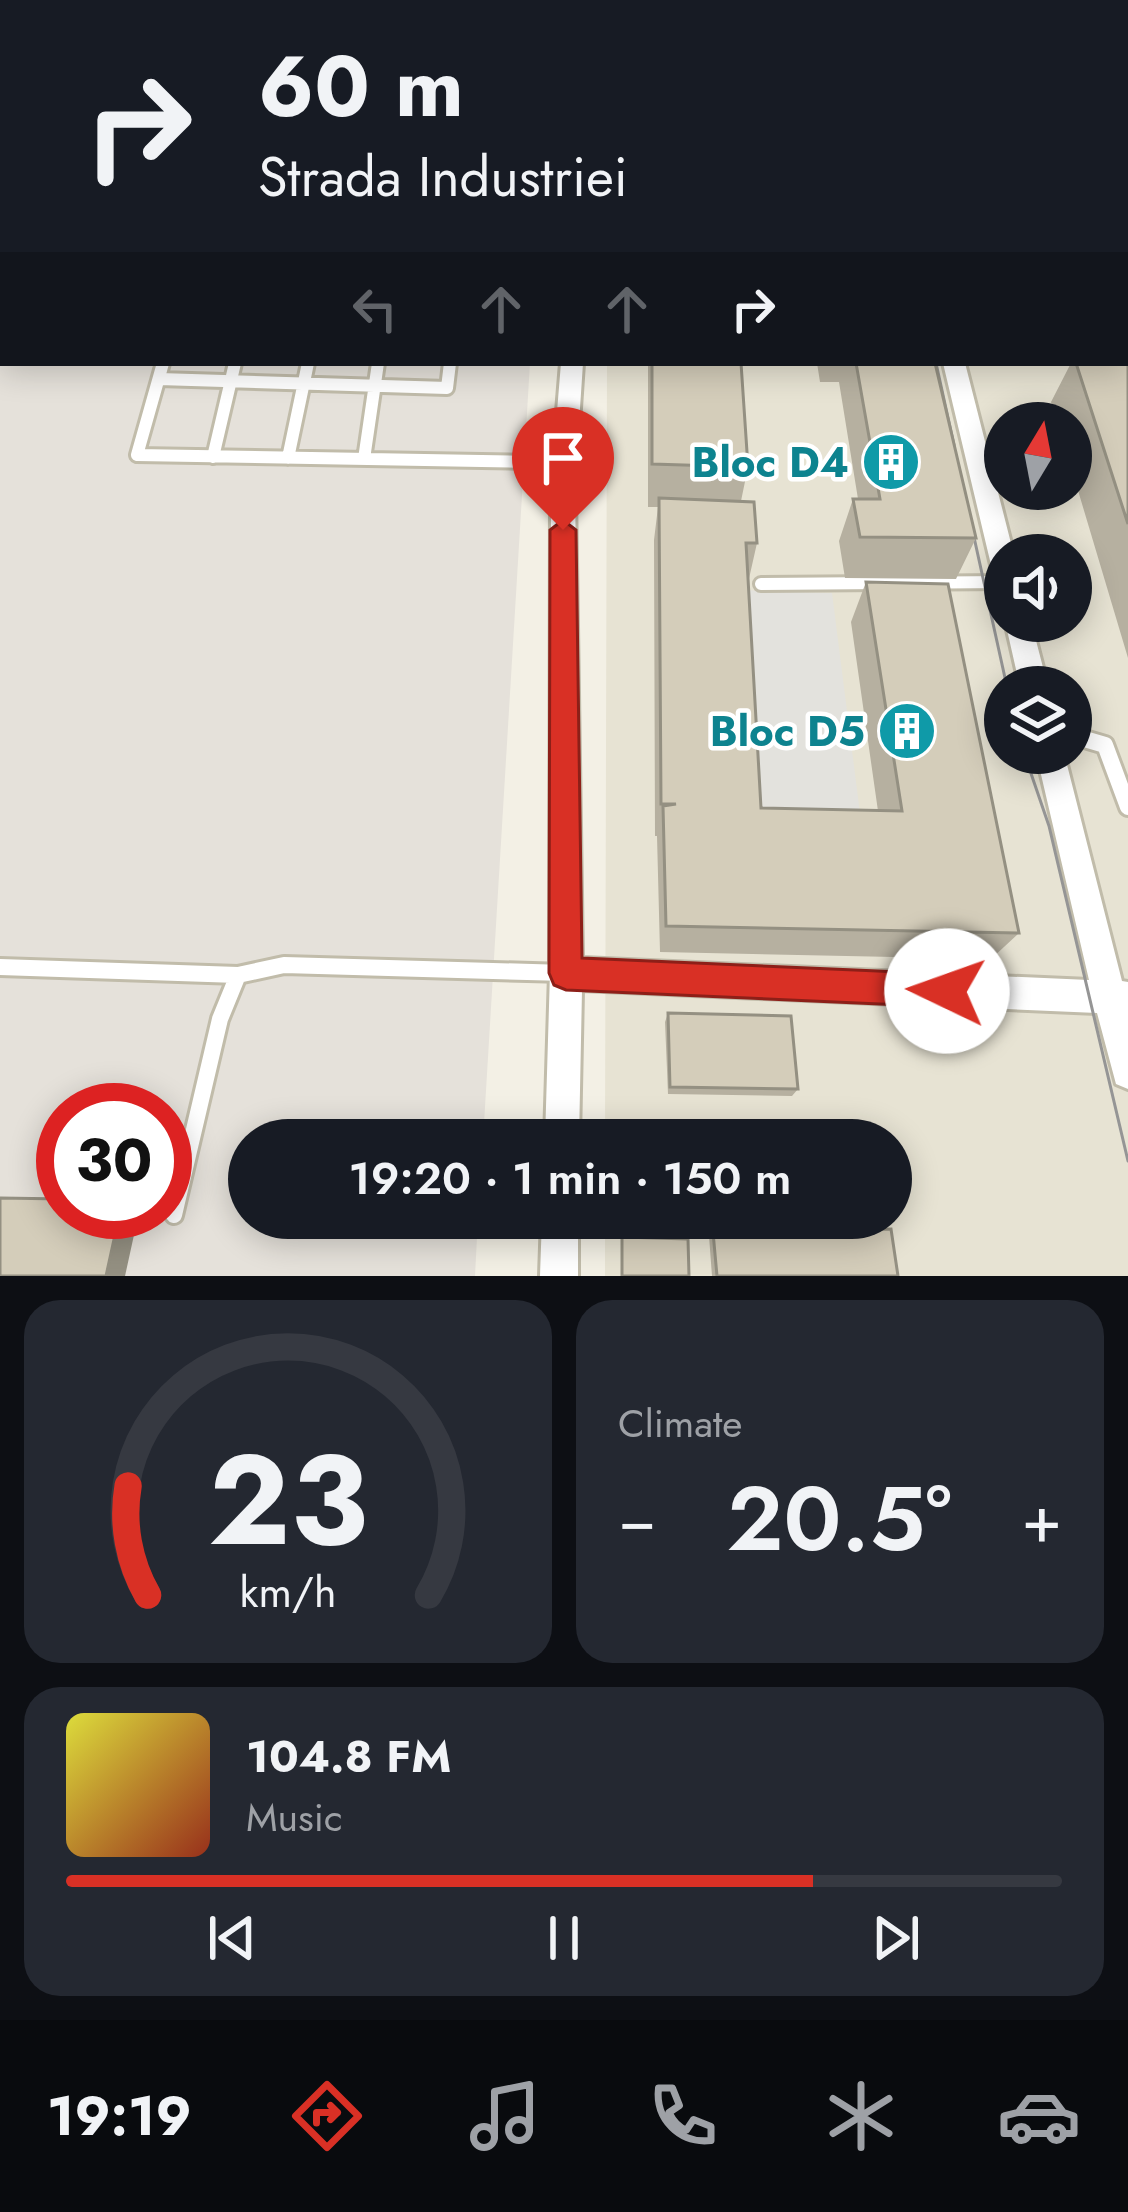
<!DOCTYPE html>
<meta charset="utf-8">
<style>
body{margin:0;font-family:Jost,sans-serif;background:#242831;color:#f1f3f6;height:100vh;display:flex;flex-direction:column;font-size:45px;white-space:nowrap}
*{box-sizing:border-box;margin:0}
p{font-size:39px;color:#9ea1a6}
.icon{flex:none;width:66px;height:66px;fill:none;stroke:currentColor;stroke-width:2;stroke-linecap:round;stroke-linejoin:round}
.map{position:relative;height:1276px;overflow:hidden}
.panel{display:flex;flex-direction:column;gap:24px;padding:24px;background:#0d0f14;flex:1}
.panel>*{flex:none}
.guide{position:absolute;left:0px;top:0px;width:1128px;height:366px;box-shadow:0 6px 30px #0003;background:#171b24;color:#f1f3f6;overflow:hidden}
.needle{width:78px;rotate:10deg}
.buttons{position:absolute;left:984px;top:402px;display:grid;gap:24px}
.buttons a{display:grid;place-items:center;width:108px;height:108px;border-radius:50%;background:#171b24;box-shadow:0 6px 30px #0003;font-size:60px}
.speed{position:absolute;left:36px;top:1083px;display:flex;gap:24px;font-size:60px;font-weight:700;text-align:center}
.speed>*{display:grid;place-content:center;width:156px;height:156px;border-radius:50%;background:#171b24;box-shadow:0 6px 30px #0003;line-height:1}
.speed .limit{border:18px solid #d22;background:#fff;color:#111}
.pin{position:absolute;display:grid;place-items:center;width:102px;height:102px;color:#fff;margin:-123px -51px;border-radius:50% 50% 50% 0;rotate:-45deg;box-shadow:0 0 12px #0007}
.pin .icon{rotate:45deg}
.me{position:absolute;width:132px;margin:-66px;rotate:273deg;stroke-linejoin:round;filter:drop-shadow(0 0 9px #0008)}
.turn{display:flex;align-items:center;gap:42px;height:252px;padding:0 60px;font-size:54px}
.turn .icon{width:156px;height:156px;stroke-width:2.5}
.turn b{display:block;font-size:84px;line-height:102px}
.lanes{display:flex;align-items:center;height:114px;padding:0 60px;background:#0003;justify-content:center;gap:60px;direction:ltr}
.lanes .off{opacity:.35}
.big{font-size:90px;font-weight:600;line-height:1.1}
.panel .card{flex:1;display:flex;flex-direction:column;justify-content:center;gap:18px;min-width:0;padding:0 42px;border-radius:36px;background:#242831}
.panel .dial{align-items:center;gap:0}
.dial svg{height:312px;overflow:visible;fill:none;stroke:#363941;stroke-width:7;stroke-linecap:round;text-anchor:middle}
.dial text{fill:#f1f3f6;stroke:none}
.song{display:flex;align-items:center;gap:36px}
.cover{width:144px;height:144px;border-radius:18px;background:linear-gradient(135deg,hsl(60 70% 55%),hsl(10 70% 35%))}
.played{height:12px;border-radius:6px;background:linear-gradient(90deg,#d93025 75%,#363941 75%)}
.keys{display:flex;justify-content:space-around;direction:ltr}
.heat{display:flex;justify-content:space-between;align-items:center;font-size:66px;direction:ltr}
.panel .tiles{flex:1;display:grid;gap:24px;grid-template-columns:1fr 1fr}
.card:last-child{grid-column:span 2}
.trip{position:absolute;left:228px;top:1119px;width:684px;height:120px;border-radius:60px;background:#171b24;box-shadow:0 6px 30px #0003;font-weight:600;line-height:120px;text-align:center}
.tab-bar{display:flex;height:192px;justify-content:space-around;align-items:center;background:#090b0e;color:#9ea1a6}
.tab-bar .icon{width:84px;height:84px}
.tab-bar .selected{color:#d93025}
.tab-bar b{font-size:54px;color:#f1f3f6}
.map>svg:first-child{display:block}
.residential{fill:#e7e3d3;fill-rule:evenodd}
.industrial{fill:#e5e1da;fill-rule:evenodd}
.parking{fill:#e3e2dd}
.lines{fill:none;stroke-linecap:round;stroke-linejoin:round}
.lane-far1-casing{stroke:#c1bcaa;stroke-width:18}
.lane-casing{stroke:#c1bcaa;stroke-width:22}
.street-casing{stroke:#c1bcaa;stroke-width:6}
.lane-far1{stroke:#fff;stroke-width:12}
.lane{stroke:#fff;stroke-width:16}
.street{fill:#fff;fill-rule:evenodd}
.tram{stroke:#959595;stroke-width:3}
.wall{fill:#b6b0a0}
.shaded-wall{fill:#949082}
.building{fill:#d4cdba;stroke:#949082;stroke-width:3}
.route{fill:#d93025;stroke:#8d1f18;stroke-width:3}
.labels{text-anchor:middle;dominant-baseline:central;stroke-width:9;stroke-linejoin:round;paint-order:stroke}
.culture-label{font-size:42px;font-weight:bold;fill:#0d838f;stroke:#fff;text-anchor:end}
</style>
<div class="map">
<svg width="1128" height="1276" viewBox="0 0 1128 1276">
<rect width="100%" height="100%" fill="#f3f0e5"/>
<path class="residential" d="M 177,0 L 1128,0 L 1128,1276 L 605,1276 L 605,1218 L 891,1218 L 891,1140 L 605,1140 L 607,363 L 1125,363 L 1125,3 ZM 1005,423 L 1071,423 L 1071,489 L 1005,489 ZM 1005,555 L 1071,555 L 1071,621 L 1005,621 ZM 1005,687 L 1071,687 L 1071,753 L 1005,753 Z"/>
<path class="industrial" d="M 0,0 L 190,3 L 3,3 L 3,363 L 530,363 L 483,1140 L 249,1140 L 249,1218 L 478,1218 L 475,1276 L 0,1276 ZM 63,1110 L 165,1110 L 165,1212 L 63,1212 Z"/>
<path class="parking" d="M 742,590 L 832,593 L 862,829 L 760,827 Z"/>
<g class="lines">
<defs>
<path id="lane-far1" d="M 163,363 L 137,455 L 535,462
M 159,379 L 447,388 L 450,363
M 213,457 L 235,363
M 288,458 L 308,363
M 364,459 L 378,363
M 761,584 L 1005,582
M 1071,735 L 1081,738"/>
<path id="lane" d="M 1071,735 L 1105,745 L 1128,807
M 0,967 L 238,975
M 174,1215 L 220,1019 L 238,975 L 284,965 L 565,973"/>
<path id="street" d="M 572,0 L 591,0 L 594,3 L 574,3 Z
M 857,0 L 873,0 L 874,3 L 856,3 Z
M 561,363 L 583,363 L 578,438 L 604,457 L 600,481 L 575,493 L 582,958 L 1089,980 L 1036,753 L 1064,753 L 1122,981 L 1128,982 L 1128,1089 L 1116,1084 L 1097,1013 L 582,990 L 579,1140 L 545,1140 L 550,973 L 551,492 L 535,485 L 523,462 L 537,441 L 555,436 ZM 563,452 L 580,461 L 579,470 L 559,476 L 547,463 L 553,454 Z
M 943,363 L 965,363 L 1014,555 L 1005,555 L 1005,579 L 992,569 Z
M 1005,621 L 1031,621 L 1048,687 L 1020,687 Z
M 542,1218 L 578,1218 L 578,1276 L 540,1276 Z"/>
</defs>
<use href="#lane-far1" class="lane-far1-casing"/>
<use href="#lane" class="lane-casing"/>
<use href="#street" class="street-casing"/>
<use href="#lane-far1" class="lane-far1"/>
<use href="#lane" class="lane"/>
<use href="#street" class="street"/>
<path class="tram" d="M 936,363 L 954,445
M 968,510 L 1007,687
M 1024,753 L 1049,826 L 1128,1161"/>
</g>
<path class="wall" d="M 925,0 L 998,0 L 999,3 L 926,3 Z
M 1107,0 L 1128,0 L 1128,95 L 1125,95 L 1125,3 L 1105,3 Z
M 1125,97 L 1128,97 L 1128,173 L 1125,173 Z
M 1125,187 L 1128,187 L 1128,245 L 1125,245 Z
M 1125,291 L 1128,291 L 1128,658 L 1071,467 L 1071,423 L 1058,423 L 1051,402 L 1070,365 L 1023,363 L 1125,363 Z
M 648,363 L 741,363 L 748,467 L 741,501 L 757,543 L 748,583 L 761,808 L 878,811 L 851,622 L 866,582 L 1019,933 L 991,959 L 660,952 L 657,836 L 655,836 L 654,540 L 658,507 L 648,507 Z
M 817,363 L 935,363 L 976,538 L 956,579 L 845,578 L 839,541 L 853,499 L 858,499 L 839,382 L 820,382 Z
M 668,1013 L 798,1089 L 792,1096 L 668,1094 L 665,1022 Z
M 713,1232 L 898,1276 L 712,1276 L 709,1236 Z"/>
<path class="shaded-wall" d="M 120,1212 L 139,1212 L 125,1276 L 106,1276 Z"/>
<path class="building" d="M 505,0 L 538,0 L 538,3 L 505,3 Z
M 628,0 L 674,0 L 674,3 L 628,3 Z
M 787,0 L 832,0 L 832,3 L 787,3 Z
M 950,0 L 998,0 L 999,3 L 950,3 Z
M 1125,22 L 1128,22 L 1128,48 L 1125,48 Z
M 1125,97 L 1128,97 L 1128,126 L 1125,126 Z
M 1125,187 L 1128,187 L 1128,218 L 1125,218 Z
M 1125,291 L 1128,291 L 1128,321 L 1125,321 Z
M 1125,358 L 1128,358 L 1128,524 L 1076,363 L 1125,363 Z
M 652,363 L 741,363 L 748,467 L 652,464 Z
M 856,363 L 935,363 L 976,538 L 860,537 L 853,499 L 880,499 Z
M 659,498 L 754,502 L 757,543 L 746,543 L 761,808 L 902,811 L 866,582 L 948,584 L 1019,933 L 666,926 L 663,806 L 676,804 L 661,804 Z
M 668,1013 L 791,1016 L 798,1089 L 670,1087 Z
M 0,1198 L 63,1199 L 63,1212 L 120,1212 L 106,1276 L 0,1276 Z
M 891,1229 L 898,1276 L 717,1276 L 713,1232 Z
M 622,1237 L 688,1239 L 689,1276 L 622,1276 Z"/>
<path class="route" d="M 563,520 L 576,530 L 582,958 L 947,974 L 959,979 L 964,991 L 959,1003 L 947,1007 L 566,990 L 554,985 L 549,973 L 550,530 Z"/>
<defs>
<symbol id="building-disc" viewBox="-11 -11 22 22"><circle r="9.5" fill="#0f9aa8" stroke="#fff"/><path d="M-4-6H4V6H1V3H-1V6H-4ZM-2.5-4.3h1.7v1.8h-1.7ZM.8-4.3h1.7v1.8H.8ZM-2.5-1h1.7V.8h-1.7ZM.8-1h1.7V.8H.8Z" fill="#fff"/></symbol>
</defs>
<g fill-rule="evenodd">
<use href="#building-disc" x="858" y="429" width="66" height="66"/>
<use href="#building-disc" x="874" y="698" width="66" height="66"/>
</g>
<g class="labels">
<g class="culture-label">
<text x="849" y="462">Bloc D4</text>
<text x="865" y="731">Bloc D5</text>
</g>
</g>
</svg>
<div class="buttons">
<a><svg class="needle" viewBox="-14 -14 28 28"><path d="M0-13l5 13h-10z" fill="#e53935"/><path d="M0 13l5-13h-10z" fill="#9ea1a6"/></svg></a>
<a><svg class="icon" aria-label="sound" viewBox="0 0 24 24"><path d="M4 9h4l5-4v14l-5-4H4zM17 9q2 3 0 6"/></svg></a>
<a><svg class="icon" aria-label="layers" viewBox="0 0 24 24"><path d="M12 4l9 5-9 5-9-5zM3 14l9 5 9-5"/></svg></a>
</div>
<div class="speed"><div class="limit">30</div></div>
<div class="pin" style="left:563px;top:530px;background:#d93025"><svg class="icon" aria-label="arrive" viewBox="0 0 24 24"><path d="M6 21V4h12l-3 4 3 4H6"/></svg></div>
<svg class="me" style="left:947px;top:991px" viewBox="-20 -20 40 40"><circle r="19" fill="#fff"/><path d="M0-13L10 11 0 6-10 11z" fill="#d93025"/></svg>
<div class="trip">19:20 · 1 min · 150 m</div>
<div class="guide">
<div class="turn"><svg class="icon" aria-label="right" viewBox="0 0 24 24"><path d="M7 20v-9h11M14 6l5 5-5 5"/></svg><div><b>60 m</b>Strada Industriei</div></div>
<div class="lanes"><svg class="icon off" aria-label="left" viewBox="0 0 24 24"><path d="M17 20v-9H6M10 6l-5 5 5 5"/></svg><svg class="icon off" aria-label="ahead" viewBox="0 0 24 24"><path d="M12 20V5M6 11l6-6 6 6"/></svg><svg class="icon off" aria-label="ahead" viewBox="0 0 24 24"><path d="M12 20V5M6 11l6-6 6 6"/></svg><svg class="icon" aria-label="right" viewBox="0 0 24 24"><path d="M7 20v-9h11M14 6l5 5-5 5"/></svg></div>
</div>
</div>
<section class="panel">
<div class="tiles">
<div class="card dial"><svg viewBox="0 0 100 80">
<path d="M14 69A42 42 0 1 1 86 69"/>
<path d="M14 69A42 42 0 0 1 9 41" stroke="#d93025"/>
<text x="50" y="56" font-size="32" font-weight="700">23</text>
<text x="50" y="72" font-size="11">km/h</text>
</svg></div>
<div class="card"><p>Climate</p>
<div class="heat"><a>−</a><b class="big">20.5°</b><a>+</a></div>
</div>
<div class="card">
<div class="song"><i class="cover"></i><div><b>104.8 FM</b><p>Music</p></div></div>
<div class="played"></div>
<div class="keys"><svg class="icon" aria-label="previous" viewBox="0 0 24 24"><path d="M18 5L8 12l10 7zM5 5v14"/></svg><svg class="icon" aria-label="pause" viewBox="0 0 24 24"><path d="M8 5v14M16 5v14"/></svg><svg class="icon" aria-label="next" viewBox="0 0 24 24"><path d="M6 5l10 7-10 7zM19 5v14"/></svg></div>
</div>
</div>
</section>
<nav class="tab-bar">
<b>19:19</b>
<svg class="icon selected" aria-label="directions" viewBox="0 0 24 24"><path d="M12 3l9 9-9 9-9-9zM9 14v-3h6M13 9l2 2-2 2"/></svg>
<svg class="icon" aria-label="music" viewBox="0 0 24 24"><path d="M9 18V5l10-2v13"/><circle cx="6" cy="18" r="3"/><circle cx="16" cy="16" r="3"/></svg>
<svg class="icon" aria-label="phone" viewBox="0 0 24 24"><path d="M5 4h4l2 5-3 2q2 4 5 5l2-3 5 2v4C11 20 4 13 5 4z"/></svg>
<svg class="icon" aria-label="climate" viewBox="0 0 24 24"><path d="M12 3v18M4 7l16 10M4 17L20 7"/></svg>
<svg class="icon" aria-label="car" viewBox="0 0 24 24"><path d="M5 17H2v-5l4-1 3-4h7l3 4 3 1v5h-3M9 17h6M6 11h13"/><circle cx="7" cy="17" r="2"/><circle cx="17" cy="17" r="2"/></svg>
</nav>
